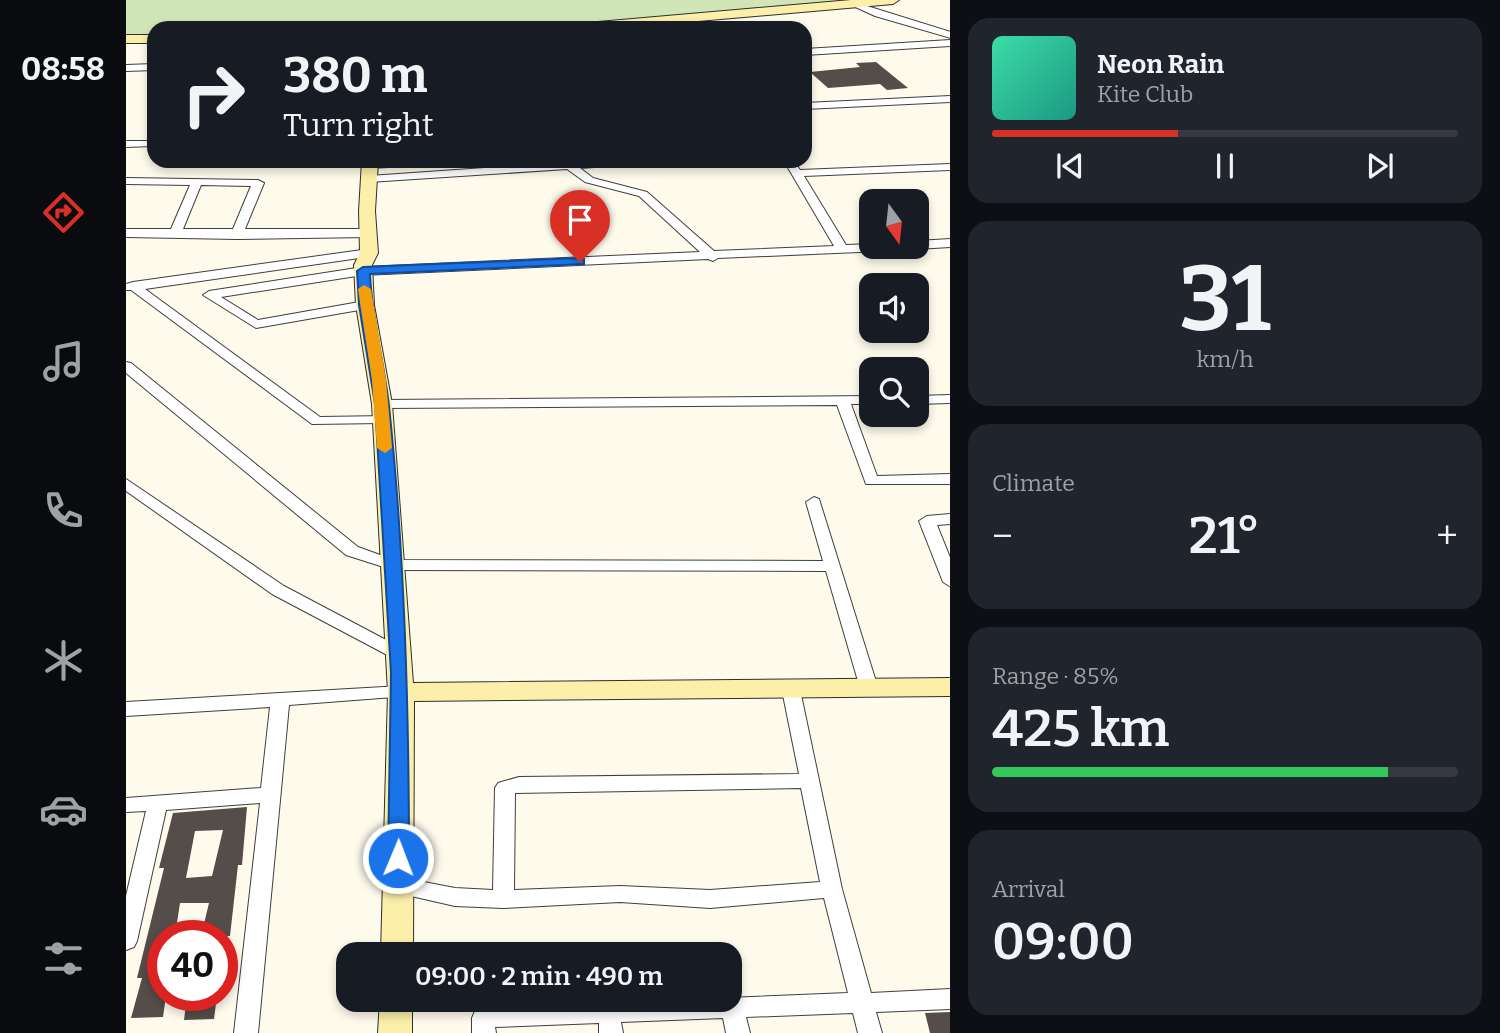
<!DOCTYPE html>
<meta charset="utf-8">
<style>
body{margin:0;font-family:Bitter,serif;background:#20242c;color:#f1f3f6;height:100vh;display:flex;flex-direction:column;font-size:26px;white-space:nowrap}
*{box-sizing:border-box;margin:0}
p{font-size:23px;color:#9ea1a6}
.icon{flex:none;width:38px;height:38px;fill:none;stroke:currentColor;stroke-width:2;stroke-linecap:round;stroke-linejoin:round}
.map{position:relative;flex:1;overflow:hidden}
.drawer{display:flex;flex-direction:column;gap:18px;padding:18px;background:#0d0f14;width:550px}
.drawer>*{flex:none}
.top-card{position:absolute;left:21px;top:21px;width:665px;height:147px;border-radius:21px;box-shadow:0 4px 10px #0003;background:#171b24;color:#f1f3f6;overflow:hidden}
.needle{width:46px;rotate:165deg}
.fabs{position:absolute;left:733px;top:189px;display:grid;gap:14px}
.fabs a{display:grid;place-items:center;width:70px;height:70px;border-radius:14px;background:#171b24;box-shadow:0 4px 10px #0003;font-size:35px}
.speed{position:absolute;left:21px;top:920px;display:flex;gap:14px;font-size:35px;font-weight:700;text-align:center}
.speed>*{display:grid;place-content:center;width:91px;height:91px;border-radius:50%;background:#171b24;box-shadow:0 4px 10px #0003;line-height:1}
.speed .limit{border:10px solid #d22;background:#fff;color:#111}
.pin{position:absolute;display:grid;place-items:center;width:60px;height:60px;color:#fff;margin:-72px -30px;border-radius:50% 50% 50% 0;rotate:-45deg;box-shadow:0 0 7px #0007}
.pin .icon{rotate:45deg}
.me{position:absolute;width:77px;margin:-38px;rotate:1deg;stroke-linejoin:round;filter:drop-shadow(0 0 5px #0008)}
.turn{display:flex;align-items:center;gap:24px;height:147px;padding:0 21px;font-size:32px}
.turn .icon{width:91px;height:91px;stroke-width:2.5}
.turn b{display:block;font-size:49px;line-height:60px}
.big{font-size:52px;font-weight:600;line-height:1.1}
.drawer .card{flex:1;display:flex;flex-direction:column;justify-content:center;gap:10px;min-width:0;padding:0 24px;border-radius:21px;background:#20242c}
.drawer .dial{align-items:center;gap:0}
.dial b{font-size:91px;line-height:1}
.song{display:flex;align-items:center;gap:21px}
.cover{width:84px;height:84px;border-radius:10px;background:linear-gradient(135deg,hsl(160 70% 55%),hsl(170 70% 35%))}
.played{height:7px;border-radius:4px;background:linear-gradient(90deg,#d93025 40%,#363941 40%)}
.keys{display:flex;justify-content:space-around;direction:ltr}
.heat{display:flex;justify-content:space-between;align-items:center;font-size:38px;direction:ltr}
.charge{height:10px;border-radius:5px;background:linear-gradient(90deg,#34c759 85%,#363941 0)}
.trip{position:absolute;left:210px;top:942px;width:406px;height:70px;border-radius:21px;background:#171b24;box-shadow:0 4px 10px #0003;font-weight:600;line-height:70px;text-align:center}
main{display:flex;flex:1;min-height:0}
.menu{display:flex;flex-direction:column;width:126px;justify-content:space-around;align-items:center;background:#090b0e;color:#9ea1a6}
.menu .icon{width:49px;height:49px}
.menu .current{color:#d93025}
.menu b{font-size:32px;color:#f1f3f6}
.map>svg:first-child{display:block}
.green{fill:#d1e6b7}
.building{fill:#544d49;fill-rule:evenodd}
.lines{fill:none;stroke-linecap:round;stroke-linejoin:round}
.street-casing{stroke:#3f3f3f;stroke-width:2}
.secondary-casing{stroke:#2e2e2e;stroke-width:2}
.street{fill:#fff;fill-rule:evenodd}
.secondary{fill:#fbefaa;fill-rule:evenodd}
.route{fill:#1a73e8;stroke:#114b97;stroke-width:2}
.slow{fill:#f59e0b}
</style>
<main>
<nav class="menu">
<b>08:58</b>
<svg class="icon current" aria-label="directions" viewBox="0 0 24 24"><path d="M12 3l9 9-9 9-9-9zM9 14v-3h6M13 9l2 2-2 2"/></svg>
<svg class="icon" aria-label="music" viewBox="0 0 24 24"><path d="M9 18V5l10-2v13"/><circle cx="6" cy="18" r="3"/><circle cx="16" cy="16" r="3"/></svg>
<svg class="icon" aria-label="phone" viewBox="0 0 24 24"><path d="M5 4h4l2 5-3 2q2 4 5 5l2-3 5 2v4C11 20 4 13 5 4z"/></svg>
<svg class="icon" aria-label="climate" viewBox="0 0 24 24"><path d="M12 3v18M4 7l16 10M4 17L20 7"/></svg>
<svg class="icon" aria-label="car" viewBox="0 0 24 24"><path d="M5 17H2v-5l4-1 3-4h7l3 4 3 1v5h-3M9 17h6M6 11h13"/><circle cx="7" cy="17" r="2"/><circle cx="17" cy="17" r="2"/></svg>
<svg class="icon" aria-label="filters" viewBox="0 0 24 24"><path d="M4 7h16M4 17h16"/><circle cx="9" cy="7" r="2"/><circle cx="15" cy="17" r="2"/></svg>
</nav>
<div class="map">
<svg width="825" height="1033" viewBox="0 0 825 1033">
<rect width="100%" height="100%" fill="#fefaec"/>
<path class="green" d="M 0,0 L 767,0 L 449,28 L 28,28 L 28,39 L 0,39 Z"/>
<path class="building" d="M 750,62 L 782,88 L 761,90 L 754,84 L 702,88 L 684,72 L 734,67 L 730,63 Z
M 121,807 L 116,865 L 112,865 L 104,936 L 75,936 L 83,903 L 54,903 L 49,936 L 37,936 L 37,996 L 40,996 L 37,1017 L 5,1018 L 16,978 L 11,978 L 38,868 L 33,868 L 47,813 ZM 97,830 L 86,876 L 60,878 L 69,831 Z
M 61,996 L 91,996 L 88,1019 L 58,1020 Z
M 824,1012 L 824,1033 L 804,1033 L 799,1013 Z"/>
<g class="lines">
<defs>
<path id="street" d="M 725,1 L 825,32 L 825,38 L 749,16 L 725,5 Z
M 825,40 L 825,46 L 679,55 L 679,49 Z
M 28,64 L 28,70 L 0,71 L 0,65 Z
M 825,96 L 825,102 L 679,109 L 679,103 Z
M 0,141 L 24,141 L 28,142 L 28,146 L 0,147 Z
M 198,161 L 324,161 L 319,164 L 244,168 L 203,164 Z
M 516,161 L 511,164 L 454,168 L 467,178 L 521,192 L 588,251 L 708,246 L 658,161 L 668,161 L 674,170 L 825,164 L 825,170 L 678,176 L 720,245 L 746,244 L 746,247 L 763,247 L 757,251 L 592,258 L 587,261 L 582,259 L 237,275 L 95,297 L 132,320 L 239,301 L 245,305 L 239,309 L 130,328 L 77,295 L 83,291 L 237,267 L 574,252 L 513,196 L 459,182 L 441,169 L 243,182 L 237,179 L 243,176 L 443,162 Z
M 0,178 L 132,180 L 138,183 L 119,229 L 243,229 L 249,233 L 243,237 L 111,239 L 0,237 L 0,229 L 45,229 L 64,185 L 0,184 ZM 75,185 L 125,186 L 107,229 L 57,229 Z
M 825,239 L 825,247 L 791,249 L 786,247 L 791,247 L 791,241 Z
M 243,249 L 247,250 L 247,256 L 19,289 L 194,417 L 262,416 L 264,419 L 257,423 L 186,424 L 5,290 L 0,290 L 0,284 L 7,282 Z
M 0,362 L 5,363 L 232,547 L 268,560 L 697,561 L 680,502 L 688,497 L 693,499 L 752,688 L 749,692 L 737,692 L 734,688 L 700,571 L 267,570 L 220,555 L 0,373 Z
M 825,395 L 825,403 L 791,404 L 791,396 Z
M 746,396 L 746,404 L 725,404 L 751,476 L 825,474 L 825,484 L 740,484 L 711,405 L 256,408 L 249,404 L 256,400 Z
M 0,479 L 158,586 L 279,650 L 282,654 L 279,658 L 267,658 L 146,594 L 0,491 Z
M 825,514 L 825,524 L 811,525 L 825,560 L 825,587 L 817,582 L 793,521 L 801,516 Z
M 665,684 L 671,686 L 674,690 L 716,889 L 745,993 L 825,989 L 825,1009 L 750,1012 L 756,1033 L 732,1033 L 727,1013 L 620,1017 L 624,1033 L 600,1033 L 597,1018 L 495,1022 L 497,1033 L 473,1033 L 473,1023 L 369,1027 L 370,1033 L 346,1033 L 346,1018 L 349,1011 L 357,1008 L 722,993 L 698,898 L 584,908 L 494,902 L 377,908 L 329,906 L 272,893 L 265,891 L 262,885 L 265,879 L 272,877 L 329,888 L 367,890 L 369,788 L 372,783 L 393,777 L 673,774 L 656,690 L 659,686 ZM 675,788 L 694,882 L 584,890 L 494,886 L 388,890 L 389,793 Z
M 275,686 L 281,688 L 284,692 L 281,696 L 163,705 L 132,1033 L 108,1033 L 134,803 L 40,810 L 11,941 L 8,947 L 0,950 L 0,896 L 20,811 L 0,812 L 0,798 L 135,788 L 144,707 L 0,716 L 0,702 Z"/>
<path id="secondary" d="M 725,0 L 773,0 L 767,4 L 492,28 L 443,28 L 449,24 Z
M 0,35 L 28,35 L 28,43 L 0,43 Z
M 236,161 L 252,161 L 249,211 L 252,253 L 246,265 L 248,305 L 266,404 L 287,683 L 825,678 L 825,696 L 288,701 L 287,954 L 255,954 L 262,692 L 246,404 L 230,305 L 228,265 L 234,253 L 233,211 Z
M 254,999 L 286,999 L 286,1033 L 252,1033 Z"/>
</defs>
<use href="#street" class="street-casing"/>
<use href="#secondary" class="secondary-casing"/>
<use href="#street" class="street"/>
<use href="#secondary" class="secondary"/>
</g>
<path class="route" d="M 454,258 L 458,259 L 458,264 L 244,274 C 246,319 258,362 263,406 C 279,556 283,707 283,858 L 279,864 L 265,864 L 262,858 L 265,673 L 249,404 L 233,305 L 231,271 L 237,267 Z"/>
<path class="slow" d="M 238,285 L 245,289 L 260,380 L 266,448 L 259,453 L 251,448 L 246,380 L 232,289 Z"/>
</svg>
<div class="fabs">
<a><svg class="needle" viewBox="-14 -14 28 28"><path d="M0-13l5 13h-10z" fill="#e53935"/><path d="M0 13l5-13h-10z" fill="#9ea1a6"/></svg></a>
<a><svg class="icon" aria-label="sound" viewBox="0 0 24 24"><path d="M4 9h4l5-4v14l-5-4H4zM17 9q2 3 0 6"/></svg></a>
<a><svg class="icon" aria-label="search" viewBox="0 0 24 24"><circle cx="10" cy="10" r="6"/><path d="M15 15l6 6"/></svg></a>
</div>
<div class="speed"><div class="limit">40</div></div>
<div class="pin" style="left:454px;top:262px;background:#d93025"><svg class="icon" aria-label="arrive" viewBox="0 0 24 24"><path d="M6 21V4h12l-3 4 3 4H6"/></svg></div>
<svg class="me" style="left:272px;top:858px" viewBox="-20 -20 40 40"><circle r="17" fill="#1a73e8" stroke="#fff" stroke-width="3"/><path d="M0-11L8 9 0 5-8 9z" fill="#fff"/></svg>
<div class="trip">09:00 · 2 min · 490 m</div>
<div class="top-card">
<div class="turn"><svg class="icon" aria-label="right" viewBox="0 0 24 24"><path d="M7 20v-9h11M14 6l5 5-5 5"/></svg><div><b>380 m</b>Turn right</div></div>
</div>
</div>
<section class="drawer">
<div class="card">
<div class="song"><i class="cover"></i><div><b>Neon Rain</b><p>Kite Club</p></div></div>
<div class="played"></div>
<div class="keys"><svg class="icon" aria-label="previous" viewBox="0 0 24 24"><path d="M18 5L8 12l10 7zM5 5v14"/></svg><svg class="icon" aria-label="pause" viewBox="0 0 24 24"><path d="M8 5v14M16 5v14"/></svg><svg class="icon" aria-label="next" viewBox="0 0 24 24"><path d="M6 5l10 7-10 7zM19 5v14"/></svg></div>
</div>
<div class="card dial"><b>31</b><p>km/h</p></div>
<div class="card"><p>Climate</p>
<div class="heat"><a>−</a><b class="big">21°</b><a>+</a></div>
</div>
<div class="card"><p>Range · 85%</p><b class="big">425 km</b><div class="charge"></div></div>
<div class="card"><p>Arrival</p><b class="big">09:00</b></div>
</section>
</main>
